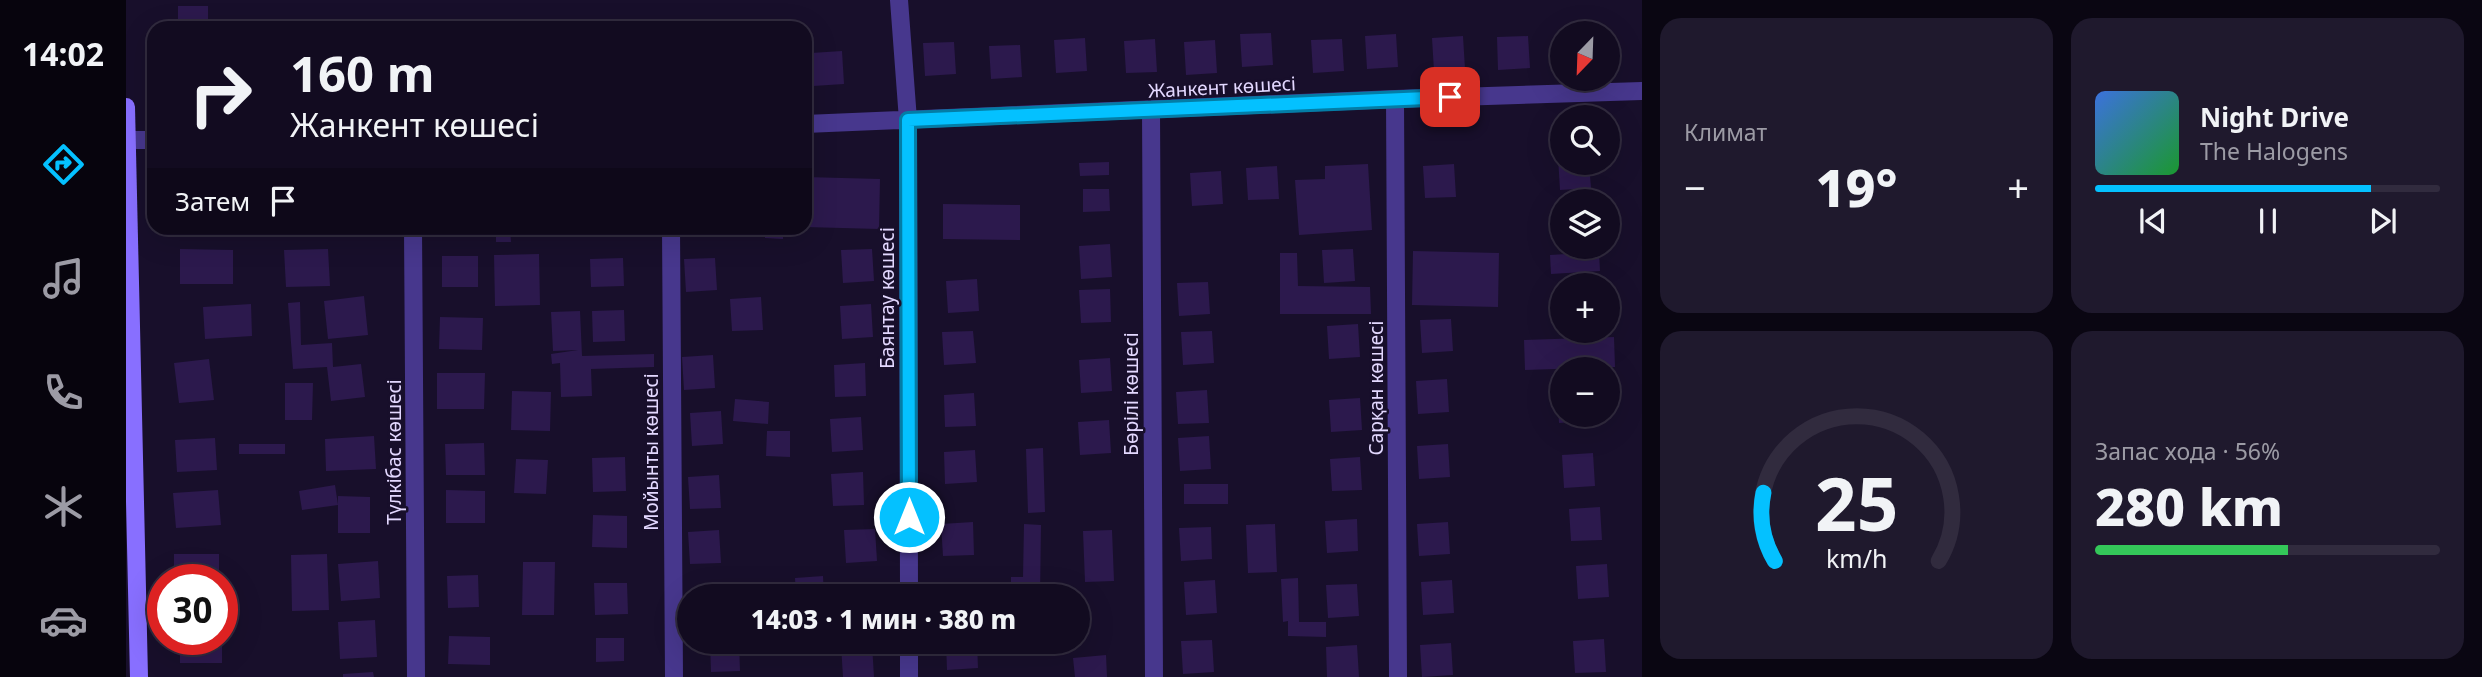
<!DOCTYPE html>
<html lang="ru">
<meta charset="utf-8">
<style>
body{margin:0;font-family:"Noto Sans",sans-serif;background:#1f192d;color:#f1f3f6;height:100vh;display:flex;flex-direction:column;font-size:26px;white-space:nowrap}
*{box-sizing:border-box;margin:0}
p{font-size:23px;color:#9c9ba5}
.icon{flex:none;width:38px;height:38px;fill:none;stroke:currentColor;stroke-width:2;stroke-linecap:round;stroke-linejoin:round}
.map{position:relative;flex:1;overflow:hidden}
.side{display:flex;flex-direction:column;gap:18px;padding:18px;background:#0a0612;width:840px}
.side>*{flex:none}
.banner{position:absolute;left:21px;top:21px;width:665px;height:214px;border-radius:21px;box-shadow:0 7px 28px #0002,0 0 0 2px #312b3e;background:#120b20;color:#f1f3f6;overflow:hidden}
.needle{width:46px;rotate:203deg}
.tools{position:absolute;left:1424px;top:21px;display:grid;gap:14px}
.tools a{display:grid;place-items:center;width:70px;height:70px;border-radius:50%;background:#120b20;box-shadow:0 7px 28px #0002,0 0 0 2px #312b3e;font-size:35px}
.speed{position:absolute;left:21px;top:564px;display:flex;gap:14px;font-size:35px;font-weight:700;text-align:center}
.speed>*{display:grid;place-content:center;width:91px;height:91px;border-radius:50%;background:#120b20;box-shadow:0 7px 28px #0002,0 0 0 2px #312b3e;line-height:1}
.speed .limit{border:10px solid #d22;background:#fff;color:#111}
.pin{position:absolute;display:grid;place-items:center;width:60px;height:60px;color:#fff;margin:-30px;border-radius:14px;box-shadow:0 4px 10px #0006}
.me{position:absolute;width:77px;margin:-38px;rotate:0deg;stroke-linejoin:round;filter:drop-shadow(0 0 5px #0008)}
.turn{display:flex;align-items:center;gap:24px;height:147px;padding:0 28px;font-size:32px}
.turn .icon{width:91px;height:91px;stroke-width:2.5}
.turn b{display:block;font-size:49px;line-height:60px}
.then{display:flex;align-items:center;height:66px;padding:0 28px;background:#0003;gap:14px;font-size:26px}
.big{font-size:52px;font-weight:800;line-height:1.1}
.side .card{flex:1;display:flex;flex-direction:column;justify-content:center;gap:10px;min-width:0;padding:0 24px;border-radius:21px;background:#1f192d}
.side .dial{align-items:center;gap:0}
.dial svg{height:182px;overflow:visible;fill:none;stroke:#312b3e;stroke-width:7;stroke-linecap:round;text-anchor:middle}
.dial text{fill:#f1f3f6;stroke:none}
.song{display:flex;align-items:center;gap:21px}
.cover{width:84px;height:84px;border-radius:10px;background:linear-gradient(135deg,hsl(220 70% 55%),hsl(130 70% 35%))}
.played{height:7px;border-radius:4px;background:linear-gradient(90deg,#04c1ff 80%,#312b3e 80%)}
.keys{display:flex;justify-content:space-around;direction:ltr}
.heat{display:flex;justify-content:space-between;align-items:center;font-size:38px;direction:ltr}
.charge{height:10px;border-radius:5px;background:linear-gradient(90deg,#34c759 56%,#312b3e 0)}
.side .tiles{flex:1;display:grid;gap:18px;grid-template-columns:repeat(2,1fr)}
.trip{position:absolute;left:551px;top:584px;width:413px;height:70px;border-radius:35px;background:#120b20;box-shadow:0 7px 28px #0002,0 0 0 2px #312b3e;font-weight:800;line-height:70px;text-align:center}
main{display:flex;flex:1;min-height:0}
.tabs{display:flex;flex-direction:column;width:126px;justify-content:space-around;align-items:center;background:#07040d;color:#9c9ba5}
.tabs .icon{width:49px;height:49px}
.tabs .selected{color:#04c1ff}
.tabs b{font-size:32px;color:#f1f3f6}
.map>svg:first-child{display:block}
.building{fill:#2c194d}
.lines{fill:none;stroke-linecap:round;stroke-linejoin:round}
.street{stroke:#47378d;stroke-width:18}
.secondary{stroke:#886fff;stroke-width:18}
.route-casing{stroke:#037da6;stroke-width:18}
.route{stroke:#04c1ff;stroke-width:12}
.labels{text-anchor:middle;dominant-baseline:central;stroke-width:5;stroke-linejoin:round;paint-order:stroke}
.street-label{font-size:19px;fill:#e3d8ff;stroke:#180f2b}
</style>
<main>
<nav class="tabs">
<b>14:02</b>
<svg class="icon selected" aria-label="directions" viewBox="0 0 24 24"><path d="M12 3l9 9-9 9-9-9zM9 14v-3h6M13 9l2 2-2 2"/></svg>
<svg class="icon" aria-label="music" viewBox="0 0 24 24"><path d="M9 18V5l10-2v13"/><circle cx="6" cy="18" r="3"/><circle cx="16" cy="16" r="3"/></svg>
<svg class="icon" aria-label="phone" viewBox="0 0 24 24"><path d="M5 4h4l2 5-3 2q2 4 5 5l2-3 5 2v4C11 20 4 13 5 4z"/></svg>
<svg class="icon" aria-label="climate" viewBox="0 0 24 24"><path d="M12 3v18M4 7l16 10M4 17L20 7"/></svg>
<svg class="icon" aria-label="car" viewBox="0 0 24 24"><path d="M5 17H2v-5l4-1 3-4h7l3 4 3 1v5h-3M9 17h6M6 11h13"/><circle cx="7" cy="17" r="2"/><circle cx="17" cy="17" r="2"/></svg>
</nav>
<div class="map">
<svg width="1516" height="677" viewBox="0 0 1516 677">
<rect width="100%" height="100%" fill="#180f2b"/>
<path class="building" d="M 52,6 L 82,6 L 82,28 L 52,28 Z
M 1145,33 L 1147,65 L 1116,67 L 1114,34 Z
M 1270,34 L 1272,67 L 1241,69 L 1239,36 Z
M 1337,36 L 1339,69 L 1308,71 L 1306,38 Z
M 1402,36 L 1404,68 L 1372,70 L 1371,37 Z
M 1482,37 L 1485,37 L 1487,69 L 1482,70 Z
M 959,38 L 961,71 L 930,73 L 928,40 Z
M 1029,39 L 1031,72 L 1000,73 L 998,41 Z
M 1216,39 L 1218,71 L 1187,73 L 1185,40 Z
M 1089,40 L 1091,73 L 1060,75 L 1058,42 Z
M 828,42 L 830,74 L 799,76 L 797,43 Z
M 894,45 L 896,77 L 865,79 L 863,46 Z
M 716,51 L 718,84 L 687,86 L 685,53 Z
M 1432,157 L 1437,157 L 1437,163 L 1463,163 L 1465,188 L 1434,190 Z
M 983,162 L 983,175 L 954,176 L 953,163 Z
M 1242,164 L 1246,230 L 1173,235 L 1169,180 L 1199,179 L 1199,166 Z
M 1328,164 L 1330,197 L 1299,198 L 1297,166 Z
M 1151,166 L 1153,199 L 1122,200 L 1120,168 Z
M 1095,171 L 1097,204 L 1066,206 L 1064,173 Z
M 679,177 L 754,179 L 753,229 L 679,227 Z
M 957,189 L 983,189 L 984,211 L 957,212 Z
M 817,204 L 894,205 L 894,240 L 817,239 Z
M 86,228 L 129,228 L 129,231 L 86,230 Z
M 370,228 L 384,228 L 385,242 L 370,242 Z
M 639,228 L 657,228 L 657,239 L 639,238 Z
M 984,244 L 986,277 L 955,279 L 953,246 Z
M 54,249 L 107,250 L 107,284 L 54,284 Z
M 202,249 L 204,286 L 160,287 L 158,250 Z
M 746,249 L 748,281 L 717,283 L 715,250 Z
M 1227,249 L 1229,281 L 1198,283 L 1196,250 Z
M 1287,251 L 1373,253 L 1372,307 L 1286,305 Z
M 1473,252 L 1474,271 L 1425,274 L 1424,255 Z
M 1154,253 L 1171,253 L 1172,286 L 1244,287 L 1245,314 L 1154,314 Z
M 413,254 L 414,305 L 369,306 L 368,255 Z
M 316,256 L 352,256 L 352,287 L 316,287 Z
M 497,258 L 498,286 L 465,287 L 464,259 Z
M 589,258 L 591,290 L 560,292 L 558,259 Z
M 851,279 L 853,311 L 822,313 L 820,281 Z
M 1082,282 L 1084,314 L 1053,316 L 1051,283 Z
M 984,289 L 985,322 L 955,323 L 953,290 Z
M 238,296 L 242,335 L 202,339 L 198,301 Z
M 635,297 L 637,330 L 606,331 L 604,299 Z
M 174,302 L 175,345 L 206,343 L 207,367 L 235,364 L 239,397 L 205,401 L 201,367 L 167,369 L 162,303 Z
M 125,304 L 126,336 L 79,339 L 77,307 Z
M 745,304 L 747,337 L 716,339 L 714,306 Z
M 498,310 L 499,341 L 467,342 L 466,311 Z
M 454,311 L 456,356 L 528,354 L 528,367 L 465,369 L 466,396 L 435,397 L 434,363 L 426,364 L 425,354 L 452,350 L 427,351 L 425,312 Z
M 314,317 L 357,318 L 356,350 L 313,349 Z
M 1325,319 L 1327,351 L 1296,353 L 1294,320 Z
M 1232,324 L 1234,357 L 1203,359 L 1201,326 Z
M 847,331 L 850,363 L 818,365 L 816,332 Z
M 1086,331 L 1088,363 L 1057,365 L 1055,332 Z
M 1488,337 L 1489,367 L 1399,370 L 1398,340 Z
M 587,355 L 589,388 L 558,390 L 556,357 Z
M 984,358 L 986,391 L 955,393 L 953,360 Z
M 83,359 L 88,400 L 53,403 L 48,363 Z
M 739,363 L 740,396 L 709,397 L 708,365 Z
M 311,373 L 359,373 L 358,409 L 311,409 Z
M 1321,379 L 1323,412 L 1292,414 L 1290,381 Z
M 159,383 L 187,383 L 186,420 L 159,420 Z
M 1437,389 L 1437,415 L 1463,415 L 1464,421 L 1433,423 L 1431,390 Z
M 1081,390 L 1083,423 L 1052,424 L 1050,392 Z
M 386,391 L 425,392 L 424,431 L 385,430 Z
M 848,393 L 850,426 L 819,427 L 818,395 Z
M 1234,398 L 1236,430 L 1205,432 L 1203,400 Z
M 609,399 L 643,402 L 642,424 L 607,421 Z
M 595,411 L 597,444 L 566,446 L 564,413 Z
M 735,417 L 737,450 L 706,452 L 704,419 Z
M 983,420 L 985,453 L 954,455 L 952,422 Z
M 641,431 L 664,431 L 664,457 L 640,456 Z
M 248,436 L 250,469 L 200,471 L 199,439 Z
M 1083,436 L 1085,469 L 1054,471 L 1052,438 Z
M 89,438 L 91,470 L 51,472 L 49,440 Z
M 358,443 L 359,475 L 320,475 L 319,444 Z
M 113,444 L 159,444 L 159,454 L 113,454 Z
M 1322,444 L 1324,477 L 1293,479 L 1291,446 Z
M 917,448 L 919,512 L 902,513 L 900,449 Z
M 849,450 L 851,482 L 819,484 L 818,452 Z
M 1467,453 L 1469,486 L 1438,488 L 1436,455 Z
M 499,457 L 500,491 L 467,492 L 466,458 Z
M 1234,457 L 1236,490 L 1206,491 L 1204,459 Z
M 390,459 L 422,460 L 420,494 L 388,493 Z
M 737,472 L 738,505 L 707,506 L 705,474 Z
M 593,475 L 595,508 L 564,509 L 562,477 Z
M 1058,484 L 1102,484 L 1102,504 L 1058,504 Z
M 209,485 L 212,505 L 212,496 L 244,497 L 244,533 L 212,533 L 212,505 L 176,510 L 173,491 Z
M 92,490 L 95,525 L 50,528 L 47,493 Z
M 320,490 L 359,491 L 359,523 L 320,523 Z
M 1474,507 L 1476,540 L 1445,541 L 1443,509 Z
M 467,515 L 501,516 L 501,548 L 466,547 Z
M 1231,519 L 1232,551 L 1201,553 L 1199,521 Z
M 847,522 L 848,555 L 817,556 L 815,524 Z
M 1322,522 L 1324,554 L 1293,556 L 1291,524 Z
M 898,524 L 915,525 L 914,597 L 885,597 L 885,577 L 897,577 Z
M 1149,524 L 1151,572 L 1122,573 L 1120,525 Z
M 1085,527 L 1086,559 L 1055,561 L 1053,528 Z
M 749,529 L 751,561 L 720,563 L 718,530 Z
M 593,530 L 595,563 L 564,564 L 562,532 Z
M 986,530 L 988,581 L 959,582 L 957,531 Z
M 48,554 L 93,554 L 93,579 L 48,579 Z
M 201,554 L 203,610 L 166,611 L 165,555 Z
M 252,561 L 254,598 L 215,601 L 212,564 Z
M 397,562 L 429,562 L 428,615 L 396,615 Z
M 1481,564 L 1483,597 L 1452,599 L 1450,566 Z
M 352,575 L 353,607 L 322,608 L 321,576 Z
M 697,576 L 698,597 L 670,597 L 669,578 Z
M 1172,578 L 1173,622 L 1200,622 L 1200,637 L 1162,636 L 1162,621 L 1157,622 L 1155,579 Z
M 1089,580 L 1091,613 L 1060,615 L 1058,582 Z
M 1326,580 L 1328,613 L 1297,615 L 1295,582 Z
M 468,583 L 501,583 L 502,614 L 469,615 Z
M 847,584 L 848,597 L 817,597 L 816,585 Z
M 1231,584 L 1233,616 L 1202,618 L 1200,585 Z
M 599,591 L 599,597 L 568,597 L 568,592 Z
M 249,620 L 251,657 L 214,659 L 212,622 Z
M 323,636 L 364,637 L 364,665 L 322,664 Z
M 470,638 L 498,638 L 498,661 L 470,662 Z
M 54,639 L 96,639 L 96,663 L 54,663 Z
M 1478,639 L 1480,672 L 1449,673 L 1447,641 Z
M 1086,640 L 1088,672 L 1057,674 L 1055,641 Z
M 584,642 L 613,642 L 614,671 L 585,672 Z
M 820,642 L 851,642 L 852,668 L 821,670 Z
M 1325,643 L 1327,675 L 1296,677 L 1294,645 Z
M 746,644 L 748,677 L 717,677 L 715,645 Z
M 1231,645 L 1233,677 L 1201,677 L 1200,647 Z
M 980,655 L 981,677 L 949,677 L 947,658 Z
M 247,672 L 248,677 L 217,677 L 217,674 Z"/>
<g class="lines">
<path class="street" d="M 773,0 L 782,120 L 783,597
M 1269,99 L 1272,677
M 1025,111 L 1028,677
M 679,124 L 1269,99 L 1516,91
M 0,140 L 28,140
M 287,228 L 290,677
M 545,228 L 548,677
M 783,642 L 783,677"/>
<path class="secondary" d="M 0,107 L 13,677"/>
</g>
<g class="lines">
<defs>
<path id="route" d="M 783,517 L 782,120 L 1324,97"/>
</defs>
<use href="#route" class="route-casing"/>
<use href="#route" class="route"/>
</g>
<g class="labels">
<g class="street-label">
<text transform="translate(1096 87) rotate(-3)">Жанкент көшесі</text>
<text transform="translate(761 298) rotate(-90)">Баянтау көшесі</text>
<text transform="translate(1250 388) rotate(-90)">Сарқан көшесі</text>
<text transform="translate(1005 394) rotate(-90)">Бөрілі көшесі</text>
<text transform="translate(268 452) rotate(-90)">Түлкібас көшесі</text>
<text transform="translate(525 452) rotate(-90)">Мойынты көшесі</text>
</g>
</g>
</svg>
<div class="tools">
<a><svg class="needle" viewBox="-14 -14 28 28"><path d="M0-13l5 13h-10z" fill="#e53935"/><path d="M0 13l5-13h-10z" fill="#9c9ba5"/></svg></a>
<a><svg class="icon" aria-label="search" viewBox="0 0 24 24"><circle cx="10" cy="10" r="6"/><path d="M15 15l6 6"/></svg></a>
<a><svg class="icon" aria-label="layers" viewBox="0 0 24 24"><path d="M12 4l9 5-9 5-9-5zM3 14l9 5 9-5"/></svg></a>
<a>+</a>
<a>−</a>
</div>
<div class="speed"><div class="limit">30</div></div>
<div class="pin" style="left:1324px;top:97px;background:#d93025"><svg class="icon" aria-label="arrive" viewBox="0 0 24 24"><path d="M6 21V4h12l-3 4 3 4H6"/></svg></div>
<svg class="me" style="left:783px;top:517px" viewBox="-20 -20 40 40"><circle r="17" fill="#04c1ff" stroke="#fff" stroke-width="3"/><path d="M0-11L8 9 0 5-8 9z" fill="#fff"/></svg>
<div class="trip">14:03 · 1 мин · 380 m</div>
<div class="banner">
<div class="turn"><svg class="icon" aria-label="right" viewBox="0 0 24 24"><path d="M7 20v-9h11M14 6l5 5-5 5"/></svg><div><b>160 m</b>Жанкент көшесі</div></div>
<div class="then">Затем<svg class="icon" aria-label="arrive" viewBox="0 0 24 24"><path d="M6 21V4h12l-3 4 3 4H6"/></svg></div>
</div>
</div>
<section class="side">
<div class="tiles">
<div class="card"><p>Климат</p>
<div class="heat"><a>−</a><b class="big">19°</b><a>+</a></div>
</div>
<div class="card">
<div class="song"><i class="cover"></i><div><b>Night Drive</b><p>The Halogens</p></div></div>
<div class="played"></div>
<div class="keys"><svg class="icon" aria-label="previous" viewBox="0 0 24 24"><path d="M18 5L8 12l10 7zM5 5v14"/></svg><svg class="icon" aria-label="pause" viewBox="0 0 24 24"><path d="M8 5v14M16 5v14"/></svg><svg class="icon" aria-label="next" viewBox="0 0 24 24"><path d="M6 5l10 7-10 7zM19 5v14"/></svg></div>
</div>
<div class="card dial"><svg viewBox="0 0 100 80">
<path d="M14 69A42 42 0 1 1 86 69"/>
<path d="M14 69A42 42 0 0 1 9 39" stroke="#04c1ff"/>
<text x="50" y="56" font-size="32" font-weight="700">25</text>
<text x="50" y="72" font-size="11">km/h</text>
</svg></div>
<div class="card"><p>Запас хода · 56%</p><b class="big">280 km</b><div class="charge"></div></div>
</div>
</section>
</main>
